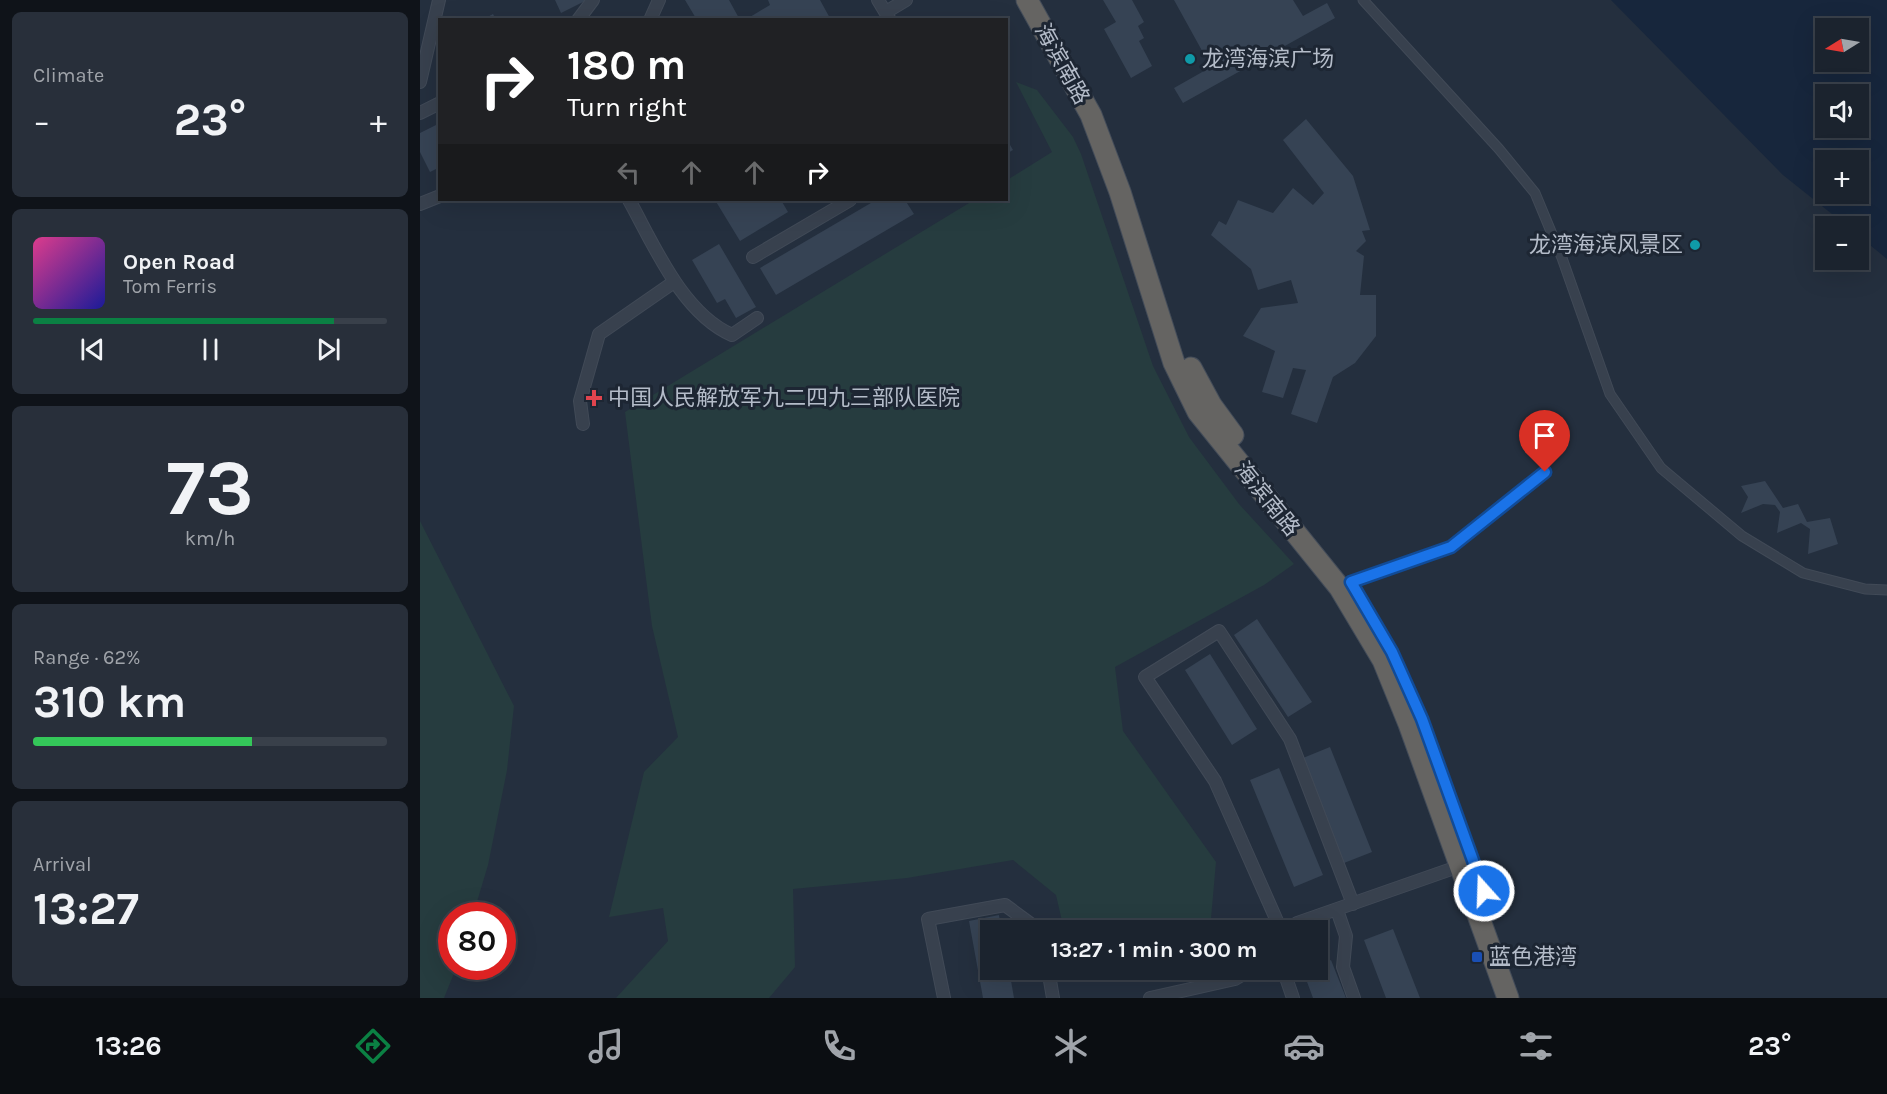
<!DOCTYPE html>
<meta charset="utf-8">
<style>
body{margin:0;font-family:Karla,"Noto Sans SC",sans-serif;background:#282f3a;color:#f1f3f6;height:100vh;display:flex;flex-direction:column;font-size:22px;white-space:nowrap}
*{box-sizing:border-box;margin:0}
p{font-size:20px;color:#a0a4aa}
.icon{flex:none;width:33px;height:33px;fill:none;stroke:currentColor;stroke-width:2;stroke-linecap:round;stroke-linejoin:round}
.map{position:relative;flex:1;overflow:hidden}
.drawer{display:flex;flex-direction:column;gap:12px;padding:12px;background:#0f1319;width:420px}
.drawer>*{flex:none}
.guide{position:absolute;left:18px;top:18px;width:570px;height:183px;border-radius:0px;box-shadow:0 6px 24px #0002,0 0 0 2px #39404a;background:#202124;color:#fff;overflow:hidden}
.needle{width:39px;rotate:259deg}
.controls{position:absolute;left:1395px;top:18px;display:grid;gap:12px}
.controls a{display:grid;place-items:center;width:54px;height:54px;border-radius:0px;background:#1b232e;box-shadow:0 6px 24px #0002,0 0 0 2px #39404a;font-size:30px}
.speed{position:absolute;left:18px;top:902px;display:flex;gap:12px;font-size:30px;font-weight:700;text-align:center}
.speed>*{display:grid;place-content:center;width:78px;height:78px;border-radius:50%;background:#1b232e;box-shadow:0 6px 24px #0002,0 0 0 2px #39404a;line-height:1}
.speed .limit{border:9px solid #d22;background:#fff;color:#111}
.pin{position:absolute;display:grid;place-items:center;width:51px;height:51px;color:#fff;margin:-62px -26px;border-radius:50% 50% 50% 0;rotate:-45deg;box-shadow:0 0 6px #0007}
.pin .icon{rotate:45deg}
.me{position:absolute;width:66px;margin:-33px;rotate:340deg;stroke-linejoin:round;filter:drop-shadow(0 0 4px #0008)}
.turn{display:flex;align-items:center;gap:21px;height:126px;padding:0 30px;font-size:27px}
.turn .icon{width:78px;height:78px;stroke-width:2.5}
.turn b{display:block;font-size:42px;line-height:51px}
.lanes{display:flex;align-items:center;height:57px;padding:0 30px;background:#0003;justify-content:center;gap:30px;direction:ltr}
.lanes .off{opacity:.35}
.big{font-size:45px;font-weight:700;line-height:1.1}
.drawer .card{flex:1;display:flex;flex-direction:column;justify-content:center;gap:9px;min-width:0;padding:0 21px;border-radius:9px;background:#282f3a}
.drawer .dial{align-items:center;gap:0}
.dial b{font-size:78px;line-height:1}
.song{display:flex;align-items:center;gap:18px}
.cover{width:72px;height:72px;border-radius:9px;background:linear-gradient(135deg,hsl(330 70% 55%),hsl(240 70% 35%))}
.played{height:6px;border-radius:3px;background:linear-gradient(90deg,#0b8043 85%,#39404a 85%)}
.keys{display:flex;justify-content:space-around;direction:ltr}
.heat{display:flex;justify-content:space-between;align-items:center;font-size:33px;direction:ltr}
.charge{height:9px;border-radius:4px;background:linear-gradient(90deg,#34c759 62%,#39404a 0)}
.trip{position:absolute;left:560px;top:920px;width:348px;height:60px;border-radius:0px;background:#1b232e;box-shadow:0 6px 24px #0002,0 0 0 2px #39404a;font-weight:700;line-height:60px;text-align:center}
.tabs{display:flex;height:96px;justify-content:space-around;align-items:center;background:#0b0e12;color:#a0a4aa}
.tabs .icon{width:42px;height:42px}
.tabs .current{color:#0b8043}
.tabs b{font-size:27px;color:#f1f3f6}
main{display:flex;flex:1;min-height:0}
.map>svg:first-child{display:block}
.green{fill:#263c3f}
.water{fill:#17263c;fill-rule:evenodd}
.building{fill:#364354}
.lines{fill:none;stroke-linecap:round;stroke-linejoin:round}
.service-casing{stroke:#414a57;stroke-width:8}
.pedestrian-casing{stroke:#414a57;stroke-width:11}
.minor-casing{stroke:#414a57;stroke-width:14}
.trunk-casing{stroke:#434c59;stroke-width:23}
.service{stroke:#38414e;stroke-width:6}
.pedestrian{stroke:#38414e;stroke-width:9}
.minor{stroke:#38414e;stroke-width:12}
.trunk{stroke:#656462;stroke-width:21}
.route-casing{stroke:#114b97;stroke-width:15}
.route{stroke:#1a73e8;stroke-width:10}
.culture-dot{fill:#0f9aa8;stroke:#1d2633;stroke-width:2}
.health-dot{fill:#e0444e;stroke:#1d2633;stroke-width:2}
.transit-dot{fill:#1a4fb4;stroke:#1d2633;stroke-width:2}
.labels{text-anchor:middle;dominant-baseline:central;stroke-width:6;stroke-linejoin:round;paint-order:stroke}
.poi-label{font-size:22px;fill:#b4bcc9;stroke:#1d2633;text-anchor:start}
.street-label{font-size:22px;fill:#b4bcc9;stroke:#1d2633}
</style>
<main>
<section class="drawer">
<div class="card"><p>Climate</p>
<div class="heat"><a>−</a><b class="big">23°</b><a>+</a></div>
</div>
<div class="card">
<div class="song"><i class="cover"></i><div><b>Open Road</b><p>Tom Ferris</p></div></div>
<div class="played"></div>
<div class="keys"><svg class="icon" aria-label="previous" viewBox="0 0 24 24"><path d="M18 5L8 12l10 7zM5 5v14"/></svg><svg class="icon" aria-label="pause" viewBox="0 0 24 24"><path d="M8 5v14M16 5v14"/></svg><svg class="icon" aria-label="next" viewBox="0 0 24 24"><path d="M6 5l10 7-10 7zM19 5v14"/></svg></div>
</div>
<div class="card dial"><b>73</b><p>km/h</p></div>
<div class="card"><p>Range · 62%</p><b class="big">310 km</b><div class="charge"></div></div>
<div class="card"><p>Arrival</p><b class="big">13:27</b></div>
</section>
<div class="map">
<svg width="1467" height="998" viewBox="0 0 1467 998">
<rect width="100%" height="100%" fill="#242f3e"/>
<path class="green" d="M 596,82 L 617,90 L 653,137 L 661,154 L 733,366 L 769,437 L 819,504 L 874,564 L 844,585 L 695,667 L 703,731 L 796,862 L 790,930 L 644,930 L 636,895 L 593,860 L 487,878 L 373,889 L 375,967 L 349,998 L 196,998 L 248,941 L 243,908 L 189,917 L 224,772 L 258,737 L 232,626 L 205,412 L 554,200 L 586,200 L 587,180 L 632,152 Z
M 0,521 L 94,706 L 87,770 L 68,865 L 53,915 L 32,915 L 32,966 L 37,966 L 24,998 L 0,998 Z
M 652,969 L 705,969 L 654,979 Z"/>
<path class="water" d="M 1191,0 L 1467,0 L 1467,259 L 1439,236 L 1438,226 L 1427,226 L 1363,175 ZM 1406,28 L 1438,28 L 1438,62 L 1406,62 ZM 1406,94 L 1438,94 L 1438,128 L 1406,128 ZM 1406,160 L 1438,160 L 1438,194 L 1406,194 Z"/>
<path class="building" d="M 135,0 L 167,0 L 141,13 Z
M 265,0 L 309,0 L 320,20 L 277,20 Z
M 348,0 L 400,0 L 411,20 L 325,20 L 350,5 Z
M 683,0 L 712,0 L 724,22 L 718,26 L 724,38 L 719,41 L 732,66 L 711,78 L 684,29 L 696,22 Z
M 754,0 L 873,0 L 883,16 L 907,3 L 915,18 L 763,103 L 754,88 L 791,67 Z
M 73,14 L 76,20 L 62,20 Z
M 886,119 L 933,176 L 950,230 L 942,231 L 946,241 L 936,251 L 944,256 L 940,295 L 956,295 L 956,336 L 935,363 L 913,377 L 897,423 L 871,414 L 886,370 L 873,368 L 863,398 L 842,392 L 855,351 L 823,336 L 841,308 L 878,303 L 871,280 L 838,290 L 831,269 L 791,235 L 799,221 L 806,225 L 818,200 L 853,213 L 873,188 L 893,205 L 904,193 L 863,140 Z
M 18,124 L 20,167 L 10,172 L 0,152 L 0,133 Z
M 586,138 L 593,150 L 586,154 Z
M 295,200 L 361,200 L 368,212 L 320,241 Z
M 456,200 L 485,200 L 494,214 L 356,295 L 340,268 Z
M 299,244 L 336,307 L 316,318 L 305,299 L 297,303 L 272,260 Z
M 1345,481 L 1363,508 L 1378,504 L 1387,522 L 1410,518 L 1418,544 L 1388,554 L 1390,529 L 1381,523 L 1357,533 L 1360,512 L 1355,505 L 1343,504 L 1321,513 L 1328,497 L 1321,486 Z
M 837,619 L 892,702 L 868,717 L 814,635 Z
M 790,654 L 837,729 L 812,745 L 765,670 Z
M 910,747 L 952,852 L 924,863 L 883,758 Z
M 859,768 L 903,875 L 874,887 L 830,780 Z
M 579,915 L 581,930 L 570,930 L 570,969 L 589,969 L 594,998 L 563,998 L 549,921 Z
M 973,929 L 1000,998 L 966,998 L 944,940 Z
M 911,960 L 926,998 L 893,998 L 883,971 L 897,969 L 897,966 Z"/>
<g class="lines">
<defs>
<path id="service" d="M 931,582 L 1031,547 L 1125,472"/>
<path id="pedestrian" d="M 943,0 L 1079,149 L 1115,193 L 1142,258 L 1190,394 L 1241,468 L 1322,536 L 1383,573 L 1445,589 L 1467,590"/>
<path id="minor" d="M 458,0 L 470,20
M 466,12 L 486,0
M 158,20 L 173,0
M 230,20 L 239,0
M 0,82 L 19,0
M 0,113 L 20,103
M 209,200 C 234,245 262,313 312,335 L 337,318
M 0,204 L 20,196
M 333,257 L 430,200
M 163,424 L 160,401 L 179,334 L 254,282
M 917,910 L 926,936 L 923,967 L 934,998
M 861,930 L 795,781 L 725,677 L 799,631 L 870,739 L 933,904
M 871,930 L 877,923 L 1040,866
M 628,969 L 633,998
M 863,969 L 873,998
M 524,998 L 508,919 L 585,905 L 619,930
M 730,998 L 815,979 L 832,969"/>
<path id="trunk" d="M 607,0 L 671,115 L 700,192 L 754,363 L 778,412 L 920,588 L 963,660 L 989,724 L 1088,998
M 771,368 L 791,405 L 813,435"/>
</defs>
<use href="#service" class="service-casing"/>
<use href="#pedestrian" class="pedestrian-casing"/>
<use href="#minor" class="minor-casing"/>
<use href="#trunk" class="trunk-casing"/>
<use href="#service" class="service"/>
<use href="#pedestrian" class="pedestrian"/>
<use href="#minor" class="minor"/>
<use href="#trunk" class="trunk"/>
</g>
<g class="lines">
<defs>
<path id="route" d="M 1064,891 L 1002,719 L 972,652 L 931,582 L 1031,547 L 1125,472"/>
</defs>
<use href="#route" class="route-casing"/>
<use href="#route" class="route"/>
</g>
<g class="culture-dot">
<circle cx="770" cy="59" r="6"/>
<circle cx="1275" cy="245" r="6"/>
</g>
<path class="health-dot" d="M171 389h6v6h6v6h-6v6h-6v-6h-6v-6h6z"/>
<rect class="transit-dot" x="1051" y="951" width="12" height="12" rx="3"/>
<g class="labels">
<g class="poi-label">
<text x="782" y="59">龙湾海滨广场</text>
<text x="1263" y="245" text-anchor="end">龙湾海滨风景区</text>
<text x="188" y="398">中国人民解放军九二四九三部队医院</text>
<text x="1069" y="957">蓝色港湾</text>
</g>
<g class="street-label">
<text transform="translate(642 64) rotate(61)">海滨南路</text>
<text transform="translate(847 499) rotate(51)">海滨南路</text>
</g>
</g>
</svg>
<div class="controls">
<a><svg class="needle" viewBox="-14 -14 28 28"><path d="M0-13l5 13h-10z" fill="#e53935"/><path d="M0 13l5-13h-10z" fill="#a0a4aa"/></svg></a>
<a><svg class="icon" aria-label="sound" viewBox="0 0 24 24"><path d="M4 9h4l5-4v14l-5-4H4zM17 9q2 3 0 6"/></svg></a>
<a>+</a>
<a>−</a>
</div>
<div class="speed"><div class="limit">80</div></div>
<div class="pin" style="left:1125px;top:472px;background:#d93025"><svg class="icon" aria-label="arrive" viewBox="0 0 24 24"><path d="M6 21V4h12l-3 4 3 4H6"/></svg></div>
<svg class="me" style="left:1064px;top:891px" viewBox="-20 -20 40 40"><circle r="17" fill="#1a73e8" stroke="#fff" stroke-width="3"/><path d="M0-11L8 9 0 5-8 9z" fill="#fff"/></svg>
<div class="trip">13:27 · 1 min · 300 m</div>
<div class="guide">
<div class="turn"><svg class="icon" aria-label="right" viewBox="0 0 24 24"><path d="M7 20v-9h11M14 6l5 5-5 5"/></svg><div><b>180 m</b>Turn right</div></div>
<div class="lanes"><svg class="icon off" aria-label="left" viewBox="0 0 24 24"><path d="M17 20v-9H6M10 6l-5 5 5 5"/></svg><svg class="icon off" aria-label="ahead" viewBox="0 0 24 24"><path d="M12 20V5M6 11l6-6 6 6"/></svg><svg class="icon off" aria-label="ahead" viewBox="0 0 24 24"><path d="M12 20V5M6 11l6-6 6 6"/></svg><svg class="icon" aria-label="right" viewBox="0 0 24 24"><path d="M7 20v-9h11M14 6l5 5-5 5"/></svg></div>
</div>
</div>
</main>
<nav class="tabs">
<b>13:26</b>
<svg class="icon current" aria-label="directions" viewBox="0 0 24 24"><path d="M12 3l9 9-9 9-9-9zM9 14v-3h6M13 9l2 2-2 2"/></svg>
<svg class="icon" aria-label="music" viewBox="0 0 24 24"><path d="M9 18V5l10-2v13"/><circle cx="6" cy="18" r="3"/><circle cx="16" cy="16" r="3"/></svg>
<svg class="icon" aria-label="phone" viewBox="0 0 24 24"><path d="M5 4h4l2 5-3 2q2 4 5 5l2-3 5 2v4C11 20 4 13 5 4z"/></svg>
<svg class="icon" aria-label="climate" viewBox="0 0 24 24"><path d="M12 3v18M4 7l16 10M4 17L20 7"/></svg>
<svg class="icon" aria-label="car" viewBox="0 0 24 24"><path d="M5 17H2v-5l4-1 3-4h7l3 4 3 1v5h-3M9 17h6M6 11h13"/><circle cx="7" cy="17" r="2"/><circle cx="17" cy="17" r="2"/></svg>
<svg class="icon" aria-label="filters" viewBox="0 0 24 24"><path d="M4 7h16M4 17h16"/><circle cx="9" cy="7" r="2"/><circle cx="15" cy="17" r="2"/></svg>
<b>23°</b>
</nav>
